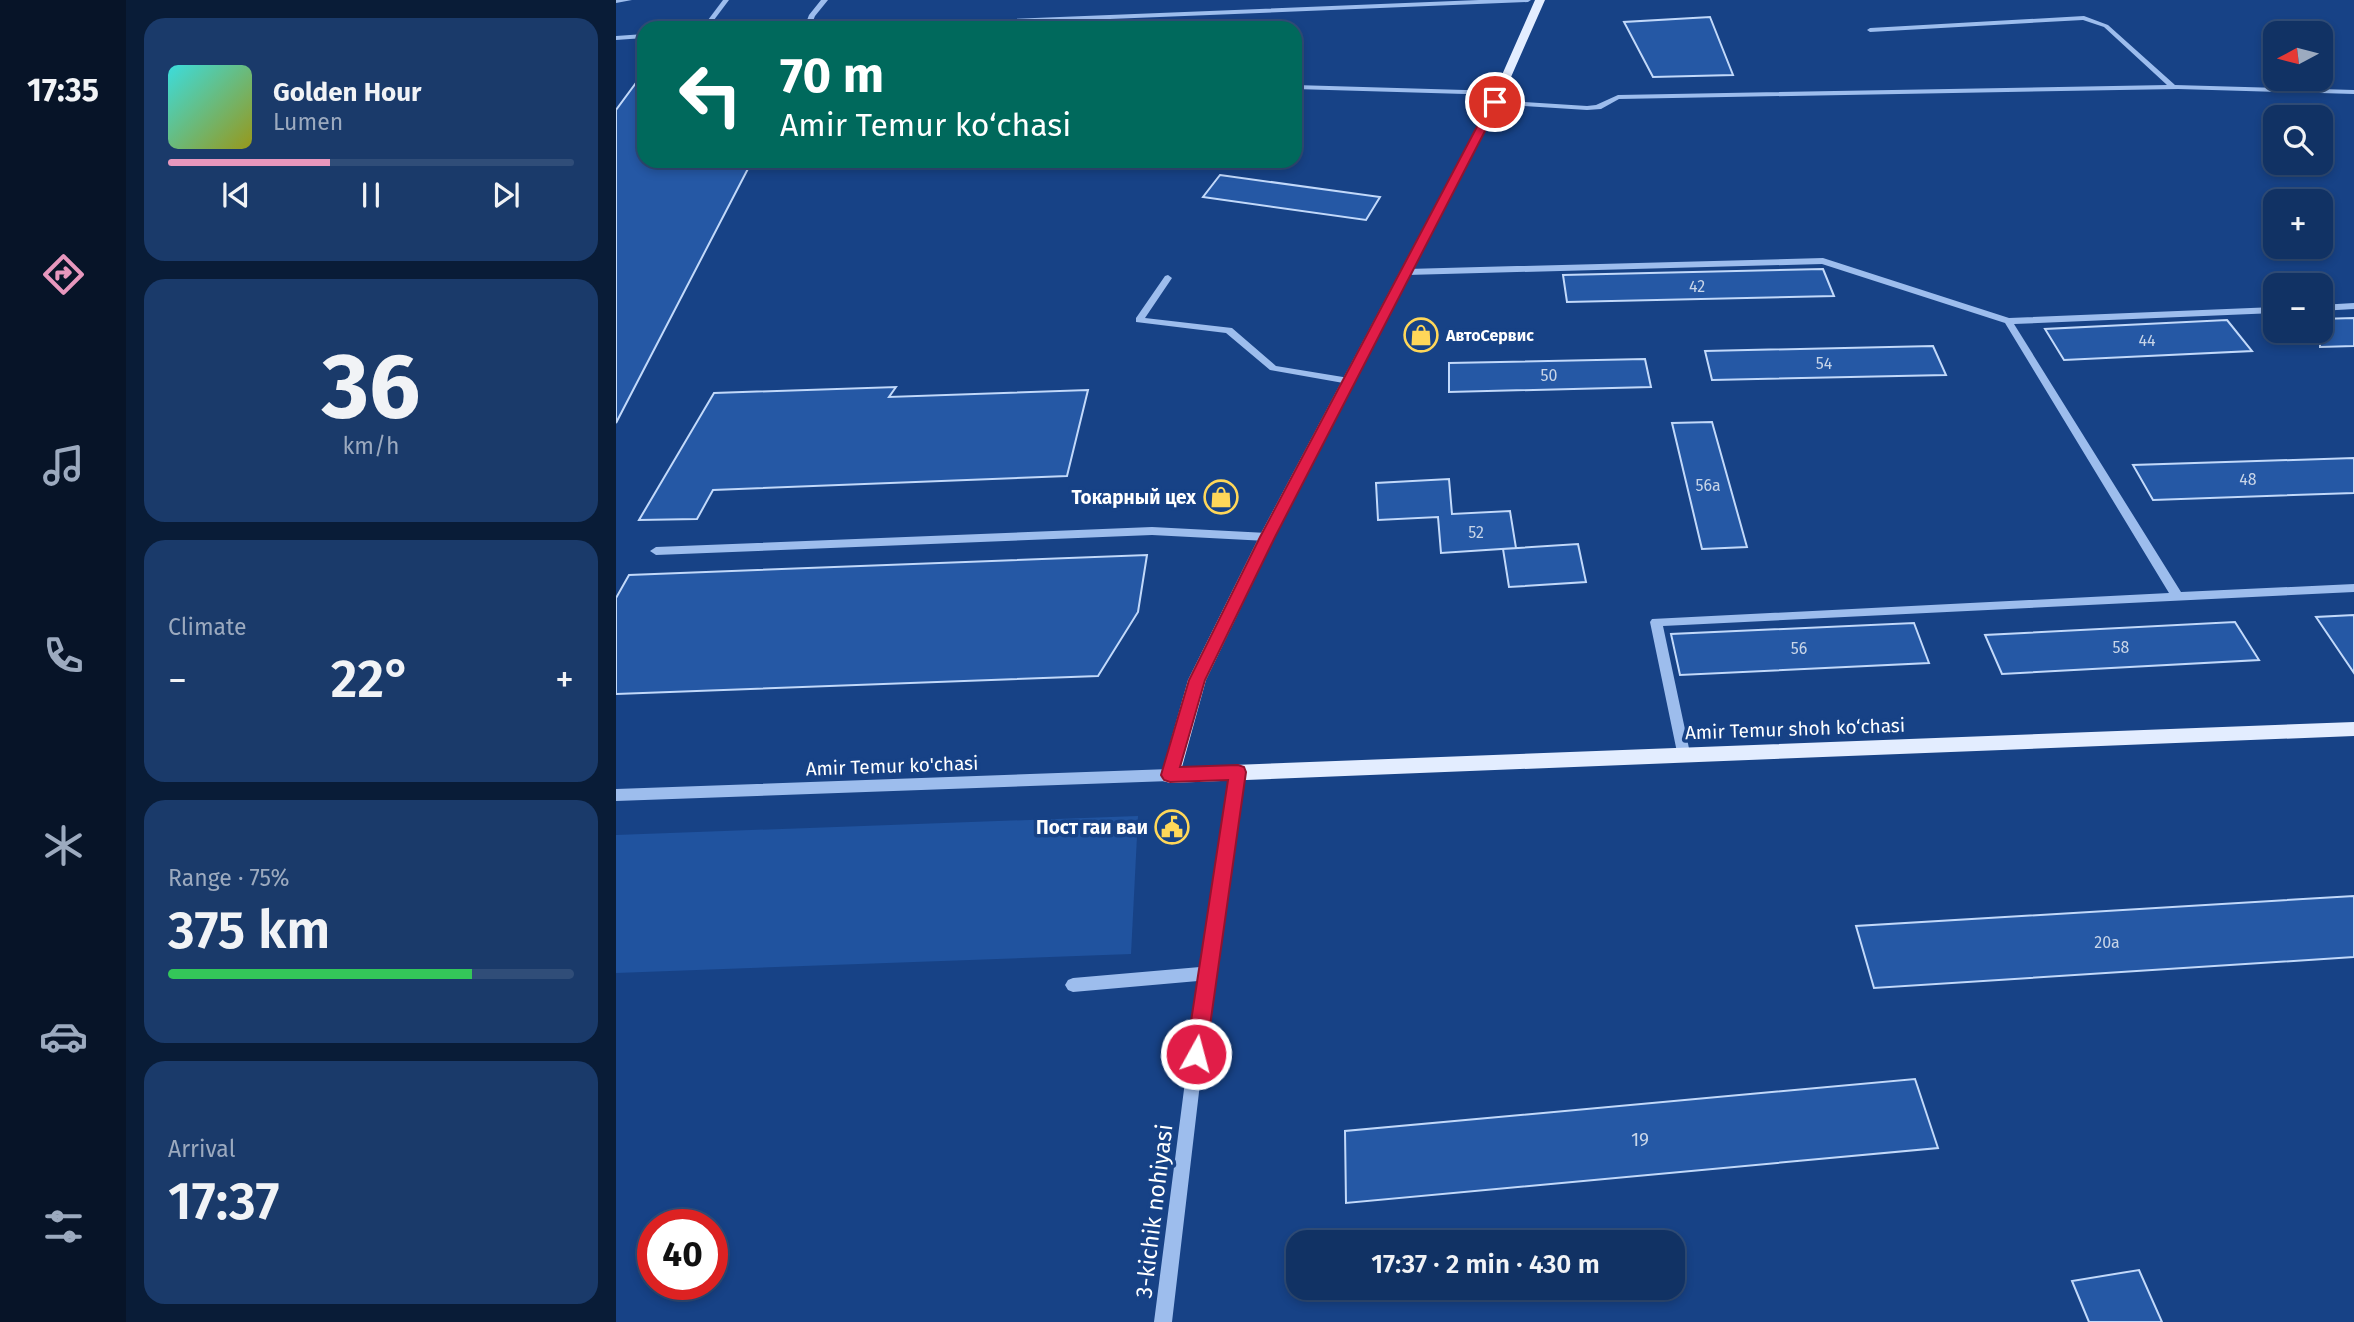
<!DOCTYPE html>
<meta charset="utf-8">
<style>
body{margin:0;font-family:"Fira Sans",sans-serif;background:#1a3a6a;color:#f1f3f6;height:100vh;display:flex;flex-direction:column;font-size:26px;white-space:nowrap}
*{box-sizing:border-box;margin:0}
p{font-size:23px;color:#9caabf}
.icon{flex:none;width:38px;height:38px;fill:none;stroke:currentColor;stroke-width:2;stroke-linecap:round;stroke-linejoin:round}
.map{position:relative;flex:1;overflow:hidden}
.sheet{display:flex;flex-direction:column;gap:18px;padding:18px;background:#091c37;width:490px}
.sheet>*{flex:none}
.top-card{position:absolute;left:21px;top:21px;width:665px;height:147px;border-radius:21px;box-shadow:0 4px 10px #0003,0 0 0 2px #304d78;background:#00695c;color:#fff;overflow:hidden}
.needle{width:46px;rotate:263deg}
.buttons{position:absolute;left:1647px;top:21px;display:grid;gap:14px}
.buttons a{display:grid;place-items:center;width:70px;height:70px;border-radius:14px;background:#113264;box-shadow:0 4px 10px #0003,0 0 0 2px #304d78;font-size:35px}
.speed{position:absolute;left:21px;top:1209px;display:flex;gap:14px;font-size:35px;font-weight:700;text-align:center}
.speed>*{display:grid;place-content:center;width:91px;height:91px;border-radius:50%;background:#113264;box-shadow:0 4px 10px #0003,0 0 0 2px #304d78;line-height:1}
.speed .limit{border:10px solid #d22;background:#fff;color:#111}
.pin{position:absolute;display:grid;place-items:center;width:60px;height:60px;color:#fff;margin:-30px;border:4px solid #fff;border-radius:50%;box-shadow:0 2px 7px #0007}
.me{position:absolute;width:77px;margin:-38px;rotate:7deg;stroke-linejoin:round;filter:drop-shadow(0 0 5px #0008)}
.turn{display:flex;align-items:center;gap:24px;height:147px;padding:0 28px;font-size:32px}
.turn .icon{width:91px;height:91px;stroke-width:2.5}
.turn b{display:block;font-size:49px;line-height:60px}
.big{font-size:52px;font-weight:600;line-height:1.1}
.sheet .tile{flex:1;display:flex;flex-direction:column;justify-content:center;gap:10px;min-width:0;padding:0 24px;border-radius:21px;background:#1a3a6a}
.sheet .dial{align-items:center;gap:0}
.dial b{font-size:91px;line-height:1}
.song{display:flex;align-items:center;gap:21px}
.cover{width:84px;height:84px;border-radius:10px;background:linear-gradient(135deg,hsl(180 70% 55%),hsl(60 70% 35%))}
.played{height:7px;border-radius:4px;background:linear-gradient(90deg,#e797bd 40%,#304d78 40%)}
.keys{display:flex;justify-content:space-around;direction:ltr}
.heat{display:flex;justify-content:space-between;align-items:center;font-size:38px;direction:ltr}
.charge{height:10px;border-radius:5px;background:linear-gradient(90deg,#34c759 75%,#304d78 0)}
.trip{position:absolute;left:670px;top:1230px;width:399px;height:70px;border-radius:21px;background:#113264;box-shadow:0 4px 10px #0003,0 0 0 2px #304d78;font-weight:600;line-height:70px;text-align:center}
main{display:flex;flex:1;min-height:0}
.tabs{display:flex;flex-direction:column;width:126px;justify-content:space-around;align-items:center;background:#071428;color:#9caabf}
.tabs .icon{width:49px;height:49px}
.tabs .current{color:#e797bd}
.tabs b{font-size:32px;color:#f1f3f6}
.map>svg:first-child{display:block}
.green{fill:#20539f}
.building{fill:#2558a5;stroke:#c2d9fa;stroke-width:2}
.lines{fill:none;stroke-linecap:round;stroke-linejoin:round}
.minor{fill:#9dbded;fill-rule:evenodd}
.major{fill:#e3edff;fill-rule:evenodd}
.route{fill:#e11d48;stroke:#92132f;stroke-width:2}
.labels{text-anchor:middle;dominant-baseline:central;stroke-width:7;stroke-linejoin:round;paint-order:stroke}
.number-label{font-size:16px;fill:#c8d5e8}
.far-poi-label{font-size:16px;font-weight:bold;fill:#fff;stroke:#174286;text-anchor:start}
.poi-label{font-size:19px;font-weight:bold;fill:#fff;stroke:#174286;text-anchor:end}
.street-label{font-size:19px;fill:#fff;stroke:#174286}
.near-number-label{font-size:19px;fill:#c8d5e8}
.near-street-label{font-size:23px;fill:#fff;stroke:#174286}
</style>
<main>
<nav class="tabs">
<b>17:35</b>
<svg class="icon current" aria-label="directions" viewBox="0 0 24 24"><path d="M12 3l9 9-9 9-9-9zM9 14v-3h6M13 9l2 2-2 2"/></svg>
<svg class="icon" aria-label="music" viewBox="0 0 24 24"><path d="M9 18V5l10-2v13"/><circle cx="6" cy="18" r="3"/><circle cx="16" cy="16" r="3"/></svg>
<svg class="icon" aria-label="phone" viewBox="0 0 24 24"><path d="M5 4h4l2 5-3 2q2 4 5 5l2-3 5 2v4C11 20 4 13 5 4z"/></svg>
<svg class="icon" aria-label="climate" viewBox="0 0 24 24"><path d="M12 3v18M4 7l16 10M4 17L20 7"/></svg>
<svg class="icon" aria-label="car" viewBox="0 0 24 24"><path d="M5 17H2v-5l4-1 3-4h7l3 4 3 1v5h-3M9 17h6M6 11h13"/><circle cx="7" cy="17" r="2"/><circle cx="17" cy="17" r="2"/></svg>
<svg class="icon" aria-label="filters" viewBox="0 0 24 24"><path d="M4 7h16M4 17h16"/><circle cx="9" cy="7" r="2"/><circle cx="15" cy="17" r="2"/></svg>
</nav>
<section class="sheet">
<div class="tile">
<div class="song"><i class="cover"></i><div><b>Golden Hour</b><p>Lumen</p></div></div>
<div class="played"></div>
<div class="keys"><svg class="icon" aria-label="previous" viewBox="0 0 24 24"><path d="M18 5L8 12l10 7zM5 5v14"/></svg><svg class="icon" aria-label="pause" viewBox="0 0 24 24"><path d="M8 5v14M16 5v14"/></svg><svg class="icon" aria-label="next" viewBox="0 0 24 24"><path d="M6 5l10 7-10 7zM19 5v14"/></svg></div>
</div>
<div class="tile dial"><b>36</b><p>km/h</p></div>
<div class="tile"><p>Climate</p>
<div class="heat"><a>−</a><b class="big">22°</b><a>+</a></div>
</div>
<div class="tile"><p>Range · 75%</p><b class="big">375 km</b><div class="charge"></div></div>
<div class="tile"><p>Arrival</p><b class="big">17:37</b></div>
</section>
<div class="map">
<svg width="1738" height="1322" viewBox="0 0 1738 1322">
<rect width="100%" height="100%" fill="#174286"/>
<path class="green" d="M 522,816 L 515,954 L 0,973 L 0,835 Z"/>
<path class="building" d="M 1094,17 L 1117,75 L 1037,77 L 1008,22 Z
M 28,72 L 28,161 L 136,161 L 0,423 L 0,110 Z
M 604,175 L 764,197 L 750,220 L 587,197 Z
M 1207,269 L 1218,296 L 951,302 L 947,275 Z
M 1738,318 L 1738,346 L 1704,347 L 1704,319 Z
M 1611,320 L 1636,351 L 1448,360 L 1429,329 Z
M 1317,346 L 1330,375 L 1096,380 L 1089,351 Z
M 1029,359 L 1035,387 L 833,392 L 833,363 Z
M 280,387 L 273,397 L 472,390 L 451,476 L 97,490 L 81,519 L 23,520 L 98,393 Z
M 1096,422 L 1131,547 L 1086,549 L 1056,423 Z
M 1738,458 L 1738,493 L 1537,500 L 1517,465 Z
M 833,479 L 836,514 L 894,511 L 900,548 L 825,553 L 822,517 L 762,520 L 760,483 Z
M 962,544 L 970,582 L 893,587 L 887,549 Z
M 531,555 L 522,612 L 482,676 L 0,694 L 0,598 L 13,575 Z
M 1738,615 L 1738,673 L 1700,617 Z
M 1619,622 L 1643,660 L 1386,674 L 1369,635 Z
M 1298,623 L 1313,663 L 1064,675 L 1055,634 Z
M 1738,896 L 1738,957 L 1258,988 L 1240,926 Z
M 1299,1079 L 1322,1148 L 730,1203 L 729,1131 Z
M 1523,1270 L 1546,1322 L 1473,1322 L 1456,1281 Z"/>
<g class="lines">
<path class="minor" d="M 0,0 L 16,0 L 0,3 Z
M 107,0 L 113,0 L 92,28 L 86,28 Z
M 205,0 L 212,0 L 199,16 L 194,28 L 188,28 L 193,15 Z
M 863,0 L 915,0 L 912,2 L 271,28 L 218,28 L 221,26 Z
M 1468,16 L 1492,25 L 1559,85 L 1738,90 L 1738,94 L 1562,89 L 1003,99 L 985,109 L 971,110 L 879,104 L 875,102 L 879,100 L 971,106 L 980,105 L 1002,95 L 1551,85 L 1488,27 L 1467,20 L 1254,32 L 1251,30 L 1254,28 Z
M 28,34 L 28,38 L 0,40 L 0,36 Z
M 679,85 L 883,91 L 887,93 L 883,95 L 679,89 Z
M 1207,258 L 1393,318 L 1659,307 L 1659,313 L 1398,324 L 1565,592 L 1738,584 L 1738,592 L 1047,626 L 1074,753 L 1072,757 L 1067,758 L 1062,757 L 1034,622 L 1036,619 L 1553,593 L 1389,323 L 1206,264 L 791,275 L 787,272 L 791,269 Z
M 552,275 L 556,278 L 529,318 L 616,328 L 660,366 L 733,378 L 738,381 L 733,384 L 654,370 L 610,333 L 520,322 L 520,318 L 549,276 Z
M 1738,303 L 1738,309 L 1704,311 L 1704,305 Z
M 536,527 L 651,533 L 657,537 L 651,541 L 536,535 L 40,555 L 34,551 L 40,547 Z
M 622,766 L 627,768 L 629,772 L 597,973 L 556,1322 L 538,1322 L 582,981 L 457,992 L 452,990 L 449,985 L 452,980 L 457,978 L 584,967 L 615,772 L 617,768 Z
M 554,769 L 559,771 L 561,775 L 559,779 L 554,781 L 0,801 L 0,789 Z"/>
<path class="major" d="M 919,0 L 929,0 L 884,102 L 659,537 L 590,680 L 566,767 L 1738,722 L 1738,736 L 554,783 L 547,781 L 545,775 L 572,680 L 643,537 L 874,102 Z"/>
</g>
<path class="route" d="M 879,99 L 884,102 L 659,537 L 589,680 L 564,767 L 622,765 L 628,767 L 630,772 L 590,1054 L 587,1061 L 580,1064 L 573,1061 L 570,1054 L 612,780 L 554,782 L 548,780 L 545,775 L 573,680 L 644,537 L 874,102 Z"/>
<defs>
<symbol id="shop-ring" viewBox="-11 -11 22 22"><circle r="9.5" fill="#174286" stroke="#ffd759" stroke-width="1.5"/><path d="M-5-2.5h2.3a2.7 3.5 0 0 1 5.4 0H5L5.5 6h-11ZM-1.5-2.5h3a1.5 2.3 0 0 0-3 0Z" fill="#ffd759"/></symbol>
<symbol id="civic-ring" viewBox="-11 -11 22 22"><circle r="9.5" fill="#174286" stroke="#ffd759" stroke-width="1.5"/><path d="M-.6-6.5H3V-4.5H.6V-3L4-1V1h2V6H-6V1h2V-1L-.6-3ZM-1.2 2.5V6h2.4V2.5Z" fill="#ffd759"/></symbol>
</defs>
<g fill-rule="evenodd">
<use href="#shop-ring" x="786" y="316" width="38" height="38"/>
<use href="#shop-ring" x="586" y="478" width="38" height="38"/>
<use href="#civic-ring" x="537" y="808" width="38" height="38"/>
</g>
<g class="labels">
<g class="number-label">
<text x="1081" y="286">42</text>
<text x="1531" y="340">44</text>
<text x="1208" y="363">54</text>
<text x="933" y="375">50</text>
<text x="1632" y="479">48</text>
<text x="1092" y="485">56a</text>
<text x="860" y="532">52</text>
<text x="1505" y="647">58</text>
<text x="1183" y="648">56</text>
<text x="1491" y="942">20a</text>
</g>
<g class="far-poi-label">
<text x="830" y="335">АвтоСервис</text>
</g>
<g class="poi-label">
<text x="580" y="497">Токарный цех</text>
<text x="532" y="827">Пост гаи ваи</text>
</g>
<g class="street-label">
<text transform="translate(1179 729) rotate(-2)">Amir Temur shoh ko‘chasi</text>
<text transform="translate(276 766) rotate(-2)">Amir Temur ko'chasi</text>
</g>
<g class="near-number-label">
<text x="1024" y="1139">19</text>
</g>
<g class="near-street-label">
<text transform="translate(538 1211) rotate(-83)">3-kichik nohiyasi</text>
</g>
</g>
</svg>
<div class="buttons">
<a><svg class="needle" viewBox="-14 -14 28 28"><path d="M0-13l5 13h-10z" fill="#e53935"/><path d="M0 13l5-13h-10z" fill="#9caabf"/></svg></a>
<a><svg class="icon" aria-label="search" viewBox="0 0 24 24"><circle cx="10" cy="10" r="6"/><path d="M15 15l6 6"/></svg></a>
<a>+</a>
<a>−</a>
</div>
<div class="speed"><div class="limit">40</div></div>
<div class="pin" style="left:879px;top:102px;background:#d93025"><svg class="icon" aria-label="arrive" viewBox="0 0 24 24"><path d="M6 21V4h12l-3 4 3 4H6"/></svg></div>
<svg class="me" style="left:580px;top:1054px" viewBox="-20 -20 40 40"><circle r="17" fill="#e11d48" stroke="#fff" stroke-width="3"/><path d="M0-11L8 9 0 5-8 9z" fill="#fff"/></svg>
<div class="trip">17:37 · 2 min · 430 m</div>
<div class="top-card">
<div class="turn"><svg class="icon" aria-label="left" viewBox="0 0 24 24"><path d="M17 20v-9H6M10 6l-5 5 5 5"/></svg><div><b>70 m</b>Amir Temur ko‘chasi</div></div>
</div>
</div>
</main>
